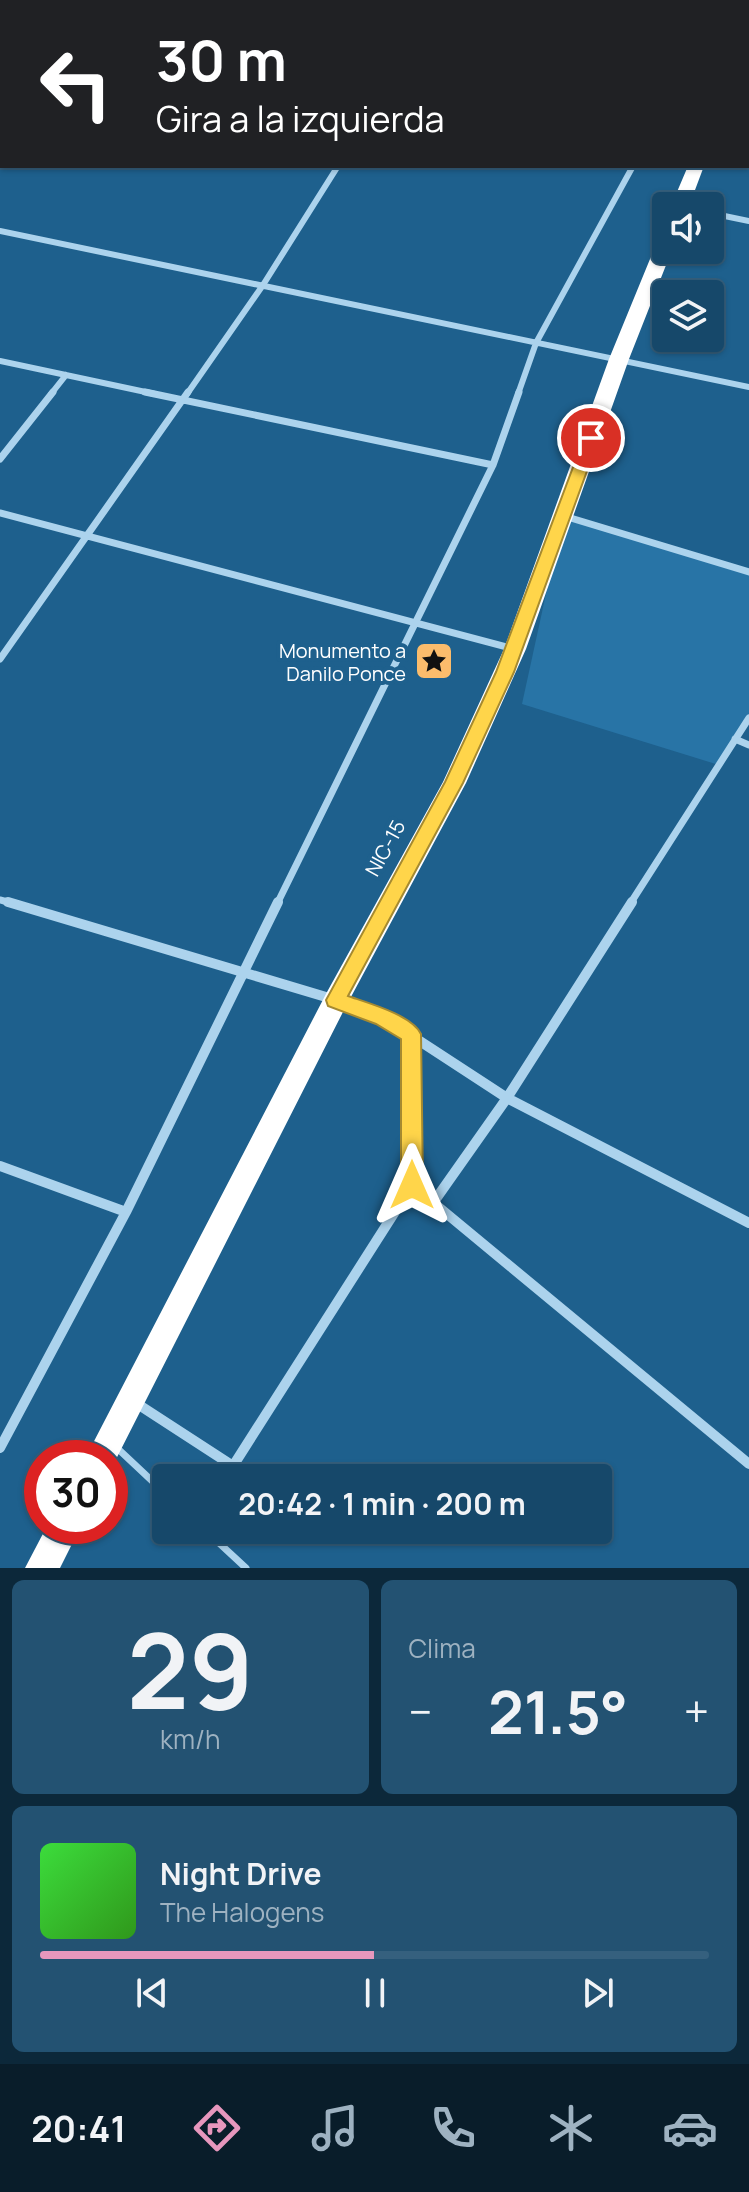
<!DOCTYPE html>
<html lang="es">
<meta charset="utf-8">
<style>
body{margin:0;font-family:Manrope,sans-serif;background:#235272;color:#f1f3f6;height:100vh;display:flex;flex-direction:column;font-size:30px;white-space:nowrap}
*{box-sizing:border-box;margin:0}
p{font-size:26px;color:#9eb2c1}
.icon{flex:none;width:44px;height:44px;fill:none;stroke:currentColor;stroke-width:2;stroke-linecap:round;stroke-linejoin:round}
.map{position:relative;height:1568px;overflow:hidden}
.side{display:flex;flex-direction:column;gap:12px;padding:12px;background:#0c283a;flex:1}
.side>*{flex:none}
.top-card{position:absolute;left:0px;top:0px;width:750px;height:168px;box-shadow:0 2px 6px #0004,0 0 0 2px #35607e;background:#202124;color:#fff;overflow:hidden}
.tools{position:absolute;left:652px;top:192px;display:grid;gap:16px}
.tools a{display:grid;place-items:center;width:72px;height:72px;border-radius:8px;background:#16486a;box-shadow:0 2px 6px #0004,0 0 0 2px #35607e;font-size:40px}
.speed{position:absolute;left:24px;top:1440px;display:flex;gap:16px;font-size:40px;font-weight:700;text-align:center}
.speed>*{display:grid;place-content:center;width:104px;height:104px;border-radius:50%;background:#16486a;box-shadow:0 2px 6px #0004,0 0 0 2px #35607e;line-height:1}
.speed .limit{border:12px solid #d22;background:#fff;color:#111}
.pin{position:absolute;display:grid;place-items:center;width:68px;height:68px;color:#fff;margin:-34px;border:4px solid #fff;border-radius:50%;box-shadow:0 2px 8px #0007}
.me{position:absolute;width:88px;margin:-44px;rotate:0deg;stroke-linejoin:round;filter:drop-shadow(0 0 6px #0008)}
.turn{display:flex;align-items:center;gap:28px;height:168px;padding:0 24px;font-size:36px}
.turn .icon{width:104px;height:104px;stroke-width:2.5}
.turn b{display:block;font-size:56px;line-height:68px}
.big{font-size:60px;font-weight:700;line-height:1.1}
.side .card{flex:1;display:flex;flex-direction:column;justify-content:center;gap:12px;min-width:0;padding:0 28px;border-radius:12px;background:#235272}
.side .dial{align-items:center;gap:0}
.dial b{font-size:104px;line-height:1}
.song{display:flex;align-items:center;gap:24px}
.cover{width:96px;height:96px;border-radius:12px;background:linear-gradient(135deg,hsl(120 70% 55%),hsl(110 70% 35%))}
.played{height:8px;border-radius:4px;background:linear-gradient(90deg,#e797bd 50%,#35607e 50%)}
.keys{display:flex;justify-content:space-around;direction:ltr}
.heat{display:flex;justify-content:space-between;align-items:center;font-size:44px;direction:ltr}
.side .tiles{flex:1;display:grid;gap:12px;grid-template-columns:1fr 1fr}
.card:last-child{grid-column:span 2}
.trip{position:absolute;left:152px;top:1464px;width:460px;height:80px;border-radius:8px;background:#16486a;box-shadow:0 2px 6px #0004,0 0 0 2px #35607e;font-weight:700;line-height:80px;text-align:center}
.tabs{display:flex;height:128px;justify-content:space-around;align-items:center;background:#091d2a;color:#9eb2c1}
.tabs .icon{width:56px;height:56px}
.tabs .current{color:#e797bd}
.tabs b{font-size:36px;color:#f1f3f6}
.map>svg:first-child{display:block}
.green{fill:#2874a6}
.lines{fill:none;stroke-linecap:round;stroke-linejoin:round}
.lane{stroke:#acd3ed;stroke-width:7}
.street-far2{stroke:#acd3ed;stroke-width:6}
.street-far1{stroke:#acd3ed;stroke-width:7}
.street{stroke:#acd3ed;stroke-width:10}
.highway{fill:#fff;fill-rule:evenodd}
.route{fill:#ffd54a;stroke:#a68a30;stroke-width:2}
.labels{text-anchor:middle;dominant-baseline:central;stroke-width:8;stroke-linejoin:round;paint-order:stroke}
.poi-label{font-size:20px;fill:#fff;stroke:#1e608d;text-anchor:end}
.street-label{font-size:20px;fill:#fff;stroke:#1e608d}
</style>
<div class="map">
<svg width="749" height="1568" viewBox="0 0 749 1568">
<rect width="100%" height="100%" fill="#1e608d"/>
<path class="green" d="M 563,516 L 749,574 L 749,719 L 719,765 L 522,704 Z"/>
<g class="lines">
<path class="lane" d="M 116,1447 L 166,1494
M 205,1530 L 246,1568"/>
<path class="street-far2" d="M 710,213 L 749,221
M 0,231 L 749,387
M 0,361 L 155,394
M 51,394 L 66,375
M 187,394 L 263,285 L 338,166
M 518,394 L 536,343 L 633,166"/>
<path class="street-far1" d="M 145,392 L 493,465
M 0,459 L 53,392
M 0,513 L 514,649
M 564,516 L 749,572
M 0,659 L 188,392
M 735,739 L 749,745
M 0,900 L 15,904
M 277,904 L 493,465 L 519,392
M 630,904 L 749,718"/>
<path class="street" d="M 8,902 L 336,1000 L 383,1017 L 507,1098 L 749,1223
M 0,1166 L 126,1212
M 412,1185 L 749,1464
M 433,1203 L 507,1098 L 632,902
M 136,1403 L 233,1466 L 412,1185 L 411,1034
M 0,1448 L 126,1212 L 278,902"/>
<path class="highway" d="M 749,31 L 749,43 L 748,44 L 748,32 Z
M 688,166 L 704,166 L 689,206 L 671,206 Z
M 666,237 L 666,250 L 672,250 L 629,359 L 526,649 L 466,783 L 345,1008 L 110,1471 L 110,1458 L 86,1458 L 91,1447 L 327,992 L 443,782 L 504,649 L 609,359 L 657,242 Z
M 47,1526 L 81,1526 L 60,1568 L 25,1568 Z"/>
</g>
<path class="route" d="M 591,433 L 599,438 L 514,672 L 463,783 L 348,996 C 368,1003 412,1015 421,1034 L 423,1185 L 420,1192 L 412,1195 L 405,1192 L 401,1185 L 401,1039 L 376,1024 L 328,1006 L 326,1000 L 445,782 L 496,672 L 584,438 Z"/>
<defs>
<symbol id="sight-square" viewBox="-11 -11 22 22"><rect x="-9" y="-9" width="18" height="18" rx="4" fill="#fbbc6c" stroke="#1e608d"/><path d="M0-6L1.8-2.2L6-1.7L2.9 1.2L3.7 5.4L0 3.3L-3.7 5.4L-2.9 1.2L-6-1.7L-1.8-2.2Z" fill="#111"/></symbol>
</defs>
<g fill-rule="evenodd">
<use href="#sight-square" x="412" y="639" width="44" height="44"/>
</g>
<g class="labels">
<g class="poi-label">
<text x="406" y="650">Monumento a<tspan x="406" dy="23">Danilo Ponce</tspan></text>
</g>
<g class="street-label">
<text transform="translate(385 848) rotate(-61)">NIC-15</text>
</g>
</g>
</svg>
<div class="tools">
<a><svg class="icon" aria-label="sound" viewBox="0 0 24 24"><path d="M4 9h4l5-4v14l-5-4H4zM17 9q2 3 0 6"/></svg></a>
<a><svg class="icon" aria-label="layers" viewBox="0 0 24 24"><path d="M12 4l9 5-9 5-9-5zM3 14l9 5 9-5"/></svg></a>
</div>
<div class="speed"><div class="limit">30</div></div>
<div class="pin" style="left:591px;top:438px;background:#d93025"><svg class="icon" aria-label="arrive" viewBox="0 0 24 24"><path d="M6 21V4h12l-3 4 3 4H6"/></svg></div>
<svg class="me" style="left:412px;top:1185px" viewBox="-20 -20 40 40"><path d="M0-17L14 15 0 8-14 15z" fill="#ffd54a" stroke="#fff" stroke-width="4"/></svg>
<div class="trip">20:42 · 1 min · 200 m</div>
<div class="top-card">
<div class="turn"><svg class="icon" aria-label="left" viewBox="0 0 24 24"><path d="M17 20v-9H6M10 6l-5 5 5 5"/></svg><div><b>30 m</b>Gira a la izquierda</div></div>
</div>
</div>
<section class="side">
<div class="tiles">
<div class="card dial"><b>29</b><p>km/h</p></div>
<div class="card"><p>Clima</p>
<div class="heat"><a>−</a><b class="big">21.5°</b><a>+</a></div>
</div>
<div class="card">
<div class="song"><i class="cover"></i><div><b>Night Drive</b><p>The Halogens</p></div></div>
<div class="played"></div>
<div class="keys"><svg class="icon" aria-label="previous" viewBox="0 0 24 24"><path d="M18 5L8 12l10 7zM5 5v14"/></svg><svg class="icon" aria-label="pause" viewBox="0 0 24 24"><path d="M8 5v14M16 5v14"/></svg><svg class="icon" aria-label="next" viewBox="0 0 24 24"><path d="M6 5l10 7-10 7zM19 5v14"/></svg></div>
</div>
</div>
</section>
<nav class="tabs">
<b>20:41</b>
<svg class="icon current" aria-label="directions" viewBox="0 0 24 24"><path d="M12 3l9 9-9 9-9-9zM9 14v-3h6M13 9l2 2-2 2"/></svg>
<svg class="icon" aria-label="music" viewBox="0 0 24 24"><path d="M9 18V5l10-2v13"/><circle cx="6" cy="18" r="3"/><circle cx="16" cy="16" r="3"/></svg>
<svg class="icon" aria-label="phone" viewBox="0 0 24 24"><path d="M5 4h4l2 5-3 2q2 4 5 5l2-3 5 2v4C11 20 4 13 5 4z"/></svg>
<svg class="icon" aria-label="climate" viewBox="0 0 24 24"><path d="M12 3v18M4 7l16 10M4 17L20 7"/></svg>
<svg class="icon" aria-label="car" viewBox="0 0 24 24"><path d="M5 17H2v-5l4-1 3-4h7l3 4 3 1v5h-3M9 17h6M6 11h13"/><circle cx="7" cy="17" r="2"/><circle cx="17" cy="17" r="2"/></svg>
</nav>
